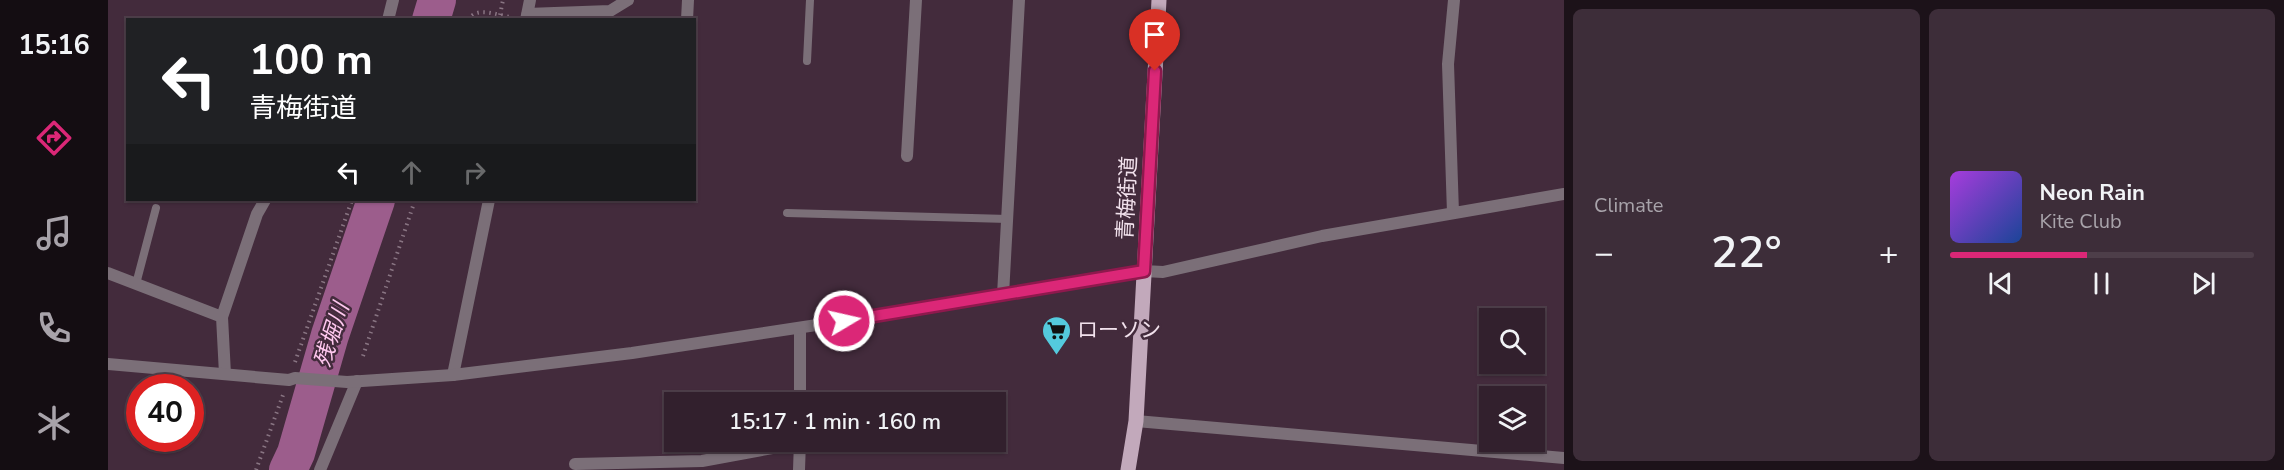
<!DOCTYPE html>
<meta charset="utf-8">
<style>
body{margin:0;font-family:"Nunito Sans","Noto Sans JP",sans-serif;background:#3d2d39;color:#f1f3f6;height:100vh;display:flex;flex-direction:column;font-size:22px;white-space:nowrap}
*{box-sizing:border-box;margin:0}
p{font-size:20px;color:#a8a3aa}
.icon{flex:none;width:33px;height:33px;fill:none;stroke:currentColor;stroke-width:2;stroke-linecap:round;stroke-linejoin:round}
.map{position:relative;flex:1;overflow:hidden}
.side{display:flex;flex-direction:column;gap:9px;padding:9px;background:#1c1219;width:720px}
.side>*{flex:none}
.top-card{position:absolute;left:18px;top:18px;width:570px;height:183px;border-radius:0px;box-shadow:0 2px 4px #0004,0 0 0 2px #4d3e49;background:#202124;color:#fff;overflow:hidden}
.controls{position:absolute;left:1371px;top:308px;display:grid;gap:12px}
.controls a{display:grid;place-items:center;width:66px;height:66px;border-radius:0px;background:#32202d;box-shadow:0 2px 4px #0004,0 0 0 2px #4d3e49;font-size:30px}
.speed{position:absolute;left:18px;top:374px;display:flex;gap:12px;font-size:30px;font-weight:700;text-align:center}
.speed>*{display:grid;place-content:center;width:78px;height:78px;border-radius:50%;background:#32202d;box-shadow:0 2px 4px #0004,0 0 0 2px #4d3e49;line-height:1}
.speed .limit{border:9px solid #d22;background:#fff;color:#111}
.pin{position:absolute;display:grid;place-items:center;width:51px;height:51px;color:#fff;margin:-62px -26px;border-radius:50% 50% 50% 0;rotate:-45deg;box-shadow:0 0 6px #0007}
.pin .icon{rotate:45deg}
.me{position:absolute;width:66px;margin:-33px;rotate:81deg;stroke-linejoin:round;filter:drop-shadow(0 0 4px #0008)}
.turn{display:flex;align-items:center;gap:21px;height:126px;padding:0 24px;font-size:27px}
.turn .icon{width:78px;height:78px;stroke-width:2.5}
.turn b{display:block;font-size:42px;line-height:51px}
.lanes{display:flex;align-items:center;height:57px;padding:0 24px;background:#0003;justify-content:center;gap:30px;direction:ltr}
.lanes .off{opacity:.35}
.big{font-size:45px;font-weight:600;line-height:1.1}
.side .card{flex:1;display:flex;flex-direction:column;justify-content:center;gap:9px;min-width:0;padding:0 21px;border-radius:9px;background:#3d2d39}
.song{display:flex;align-items:center;gap:18px}
.cover{width:72px;height:72px;border-radius:9px;background:linear-gradient(135deg,hsl(280 70% 55%),hsl(220 70% 35%))}
.played{height:6px;border-radius:3px;background:linear-gradient(90deg,#db2777 45%,#4d3e49 45%)}
.keys{display:flex;justify-content:space-around;direction:ltr}
.heat{display:flex;justify-content:space-between;align-items:center;font-size:33px;direction:ltr}
.side .tiles{flex:1;display:grid;gap:9px;grid-template-columns:repeat(2,1fr)}
.trip{position:absolute;left:556px;top:392px;width:342px;height:60px;border-radius:0px;background:#32202d;box-shadow:0 2px 4px #0004,0 0 0 2px #4d3e49;font-weight:600;line-height:60px;text-align:center}
main{display:flex;flex:1;min-height:0}
.tab-bar{display:flex;flex-direction:column;width:108px;justify-content:space-around;align-items:center;background:#140d12;color:#a8a3aa}
.tab-bar .icon{width:42px;height:42px}
.tab-bar .current{color:#db2777}
.tab-bar b{font-size:27px;color:#f1f3f6}
.map>svg:first-child{display:block}
.lines{fill:none;stroke-linecap:round;stroke-linejoin:round}
.river{stroke:#9c5d8c;stroke-width:38}
.path{stroke:#897583;stroke-width:4;stroke-dasharray:1.5 4.5;stroke-linecap:butt}
.service{stroke:#7b6f78;stroke-width:8}
.minor{stroke:#7b6f78;stroke-width:12}
.tertiary{stroke:#7b6f78;stroke-width:12}
.primary{stroke:#c2a9bb;stroke-width:15}
.route-casing{stroke:#8e194d;stroke-width:15}
.route{stroke:#db2777;stroke-width:10}
.labels{text-anchor:middle;dominant-baseline:central;stroke-width:5;stroke-linejoin:round;paint-order:stroke}
.street-label{font-size:21px;fill:#f1e1ec;stroke:#432b3c}
.poi-label{font-size:21px;fill:#f1e1ec;stroke:#432b3c;text-anchor:start}
.water-label{font-size:22px;font-style:italic;fill:#ffc8ef;stroke:#432b3c}
</style>
<main>
<nav class="tab-bar">
<b>15:16</b>
<svg class="icon current" aria-label="directions" viewBox="0 0 24 24"><path d="M12 3l9 9-9 9-9-9zM9 14v-3h6M13 9l2 2-2 2"/></svg>
<svg class="icon" aria-label="music" viewBox="0 0 24 24"><path d="M9 18V5l10-2v13"/><circle cx="6" cy="18" r="3"/><circle cx="16" cy="16" r="3"/></svg>
<svg class="icon" aria-label="phone" viewBox="0 0 24 24"><path d="M5 4h4l2 5-3 2q2 4 5 5l2-3 5 2v4C11 20 4 13 5 4z"/></svg>
<svg class="icon" aria-label="climate" viewBox="0 0 24 24"><path d="M12 3v18M4 7l16 10M4 17L20 7"/></svg>
</nav>
<div class="map">
<svg width="1456" height="470" viewBox="0 0 1456 470">
<rect width="100%" height="100%" fill="#432b3c"/>
<g class="lines">
<path class="river" d="M 323,20 L 329,0
M 180,470 L 188,453 L 222,335 L 268,200"/>
<path class="path" d="M 392,15 L 395,0
M 360,20 C 369,5 390,16 403,17
M 255,356 L 307,200
M 187,362 L 244,200
M 148,470 L 175,395"/>
<path class="service" d="M 699,61 L 702,0
M 679,213 L 900,219
M 28,284 L 48,208"/>
<path class="minor" d="M 419,14 L 502,11 L 520,0
M 280,20 L 285,0
M 418,20 L 422,0
M 579,20 L 580,0
M 799,156 L 808,0
M 1345,213 L 1340,64 L 1346,0
M 1036,271 L 1055,272 L 1214,236 L 1456,194
M 0,273 L 114,317
M 895,295 L 911,0
M 117,374 L 114,317 L 149,214 L 157,200
M 345,375 L 381,200
M 692,402 L 692,328
M 1028,421 L 1456,458
M 467,464 L 594,461 L 692,443
M 212,470 L 249,381
M 691,470 L 692,441"/>
<path class="tertiary" d="M 0,364 L 181,380 L 187,378 L 239,382 L 345,375 L 524,353 L 801,311 L 1036,271"/>
<path class="primary" d="M 1020,470 L 1028,421 L 1051,0"/>
</g>
<g class="lines">
<defs>
<path id="route" d="M 736,321 L 1036,271 L 1047,71"/>
</defs>
<use href="#route" class="route-casing"/>
<use href="#route" class="route"/>
</g>
<defs>
<symbol id="supermarket-pin" viewBox="-11 -11 22 30"><path d="M0 17L-7.5 6A9.5 9.5 0 1 1 7.5 6Z" fill="#54cadd" stroke="#432b3c"/><path d="M-6-5.5h2.5l.6 2H6L4.5 2H-2.5L-4.4-4H-6ZM-1.5 3.2a1.3 1.3 0 1 0 .1 0ZM3 3.2a1.3 1.3 0 1 0 .1 0Z" fill="#111"/></symbol>
</defs>
<g fill-rule="evenodd">
<use href="#supermarket-pin" x="932" y="314" width="33" height="45"/>
</g>
<g class="labels">
<g class="street-label">
<text transform="translate(1019 198) rotate(-87)">青梅街道</text>
</g>
<g class="poi-label">
<text x="969" y="330">ローソン</text>
</g>
<g class="water-label">
<text transform="translate(224 335) rotate(-72)">残堀川</text>
</g>
</g>
</svg>
<div class="controls">
<a><svg class="icon" aria-label="search" viewBox="0 0 24 24"><circle cx="10" cy="10" r="6"/><path d="M15 15l6 6"/></svg></a>
<a><svg class="icon" aria-label="layers" viewBox="0 0 24 24"><path d="M12 4l9 5-9 5-9-5zM3 14l9 5 9-5"/></svg></a>
</div>
<div class="speed"><div class="limit">40</div></div>
<div class="pin" style="left:1047px;top:71px;background:#d93025"><svg class="icon" aria-label="arrive" viewBox="0 0 24 24"><path d="M6 21V4h12l-3 4 3 4H6"/></svg></div>
<svg class="me" style="left:736px;top:321px" viewBox="-20 -20 40 40"><circle r="17" fill="#db2777" stroke="#fff" stroke-width="3"/><path d="M0-11L8 9 0 5-8 9z" fill="#fff"/></svg>
<div class="trip">15:17 · 1 min · 160 m</div>
<div class="top-card">
<div class="turn"><svg class="icon" aria-label="left" viewBox="0 0 24 24"><path d="M17 20v-9H6M10 6l-5 5 5 5"/></svg><div><b>100 m</b>青梅街道</div></div>
<div class="lanes"><svg class="icon" aria-label="left" viewBox="0 0 24 24"><path d="M17 20v-9H6M10 6l-5 5 5 5"/></svg><svg class="icon off" aria-label="ahead" viewBox="0 0 24 24"><path d="M12 20V5M6 11l6-6 6 6"/></svg><svg class="icon off" aria-label="right" viewBox="0 0 24 24"><path d="M7 20v-9h11M14 6l5 5-5 5"/></svg></div>
</div>
</div>
<section class="side">
<div class="tiles">
<div class="card"><p>Climate</p>
<div class="heat"><a>−</a><b class="big">22°</b><a>+</a></div>
</div>
<div class="card">
<div class="song"><i class="cover"></i><div><b>Neon Rain</b><p>Kite Club</p></div></div>
<div class="played"></div>
<div class="keys"><svg class="icon" aria-label="previous" viewBox="0 0 24 24"><path d="M18 5L8 12l10 7zM5 5v14"/></svg><svg class="icon" aria-label="pause" viewBox="0 0 24 24"><path d="M8 5v14M16 5v14"/></svg><svg class="icon" aria-label="next" viewBox="0 0 24 24"><path d="M6 5l10 7-10 7zM19 5v14"/></svg></div>
</div>
</div>
</section>
</main>
